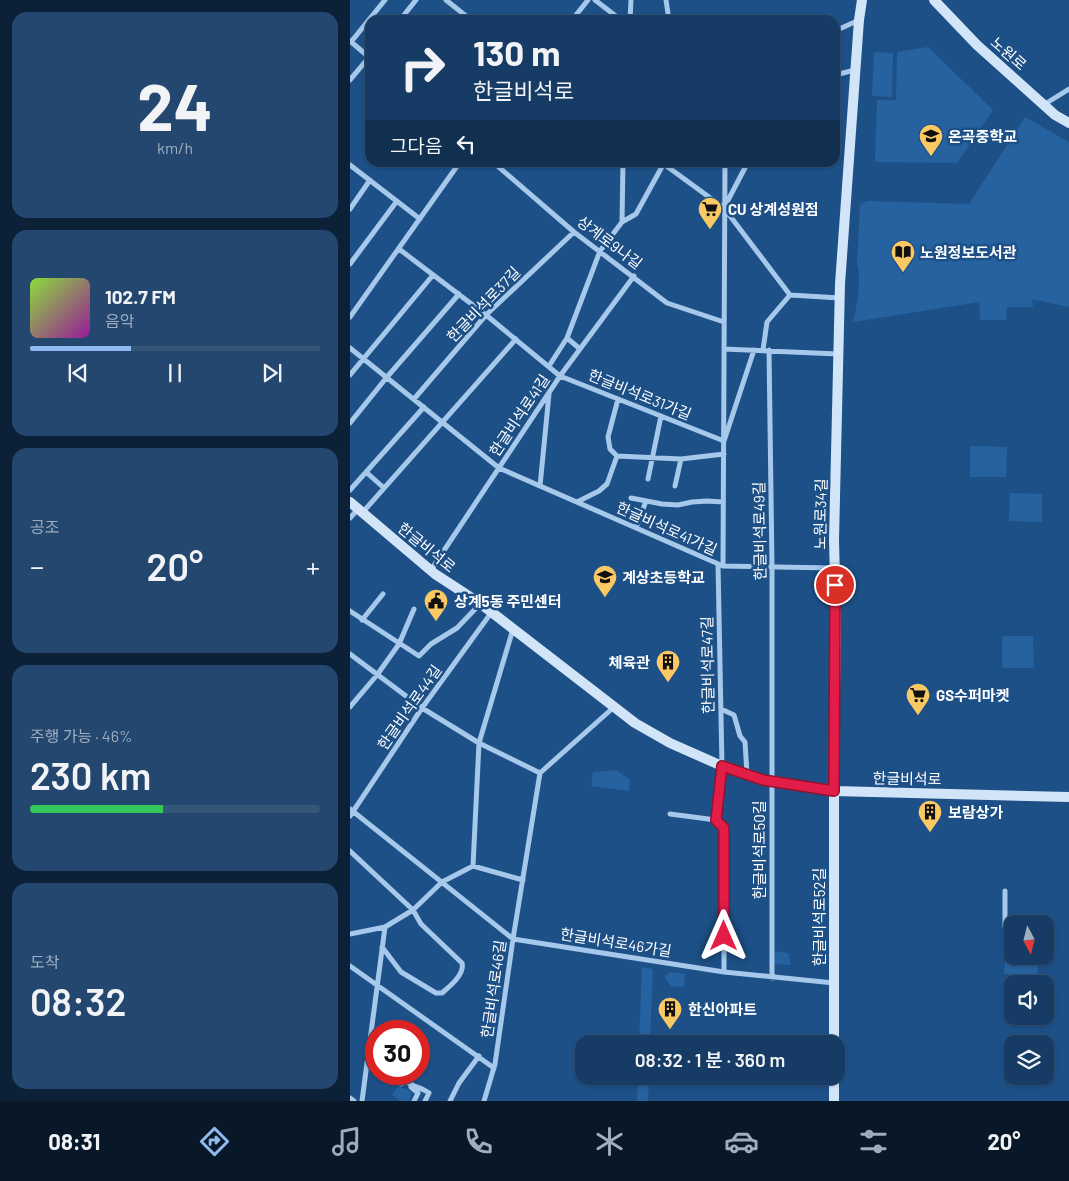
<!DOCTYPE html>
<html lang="ko">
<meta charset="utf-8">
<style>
body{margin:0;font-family:Barlow,"Noto Sans KR",sans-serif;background:#23476e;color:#f1f3f6;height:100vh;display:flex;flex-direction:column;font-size:19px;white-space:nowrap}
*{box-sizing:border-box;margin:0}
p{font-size:16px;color:#9eadbf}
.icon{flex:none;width:28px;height:28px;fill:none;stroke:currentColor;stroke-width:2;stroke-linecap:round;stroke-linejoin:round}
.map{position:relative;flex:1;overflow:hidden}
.panel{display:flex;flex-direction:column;gap:12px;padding:12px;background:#0c2138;width:350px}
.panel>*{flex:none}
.banner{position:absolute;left:15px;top:15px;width:475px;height:152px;border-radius:15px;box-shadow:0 1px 4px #0004,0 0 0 1px #355679;background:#163c65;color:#f1f3f6;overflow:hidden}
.needle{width:32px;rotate:173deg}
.controls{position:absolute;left:654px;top:915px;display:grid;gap:10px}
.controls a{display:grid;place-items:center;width:50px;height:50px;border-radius:10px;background:#163c65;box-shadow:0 1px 4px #0004,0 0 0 1px #355679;font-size:25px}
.speed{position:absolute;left:15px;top:1020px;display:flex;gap:10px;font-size:25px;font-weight:700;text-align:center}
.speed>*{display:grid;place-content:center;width:65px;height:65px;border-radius:50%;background:#163c65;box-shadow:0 1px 4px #0004,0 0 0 1px #355679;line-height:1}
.speed .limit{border:8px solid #d22;background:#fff;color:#111}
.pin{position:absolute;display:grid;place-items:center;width:42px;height:42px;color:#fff;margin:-21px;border:2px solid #fff;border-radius:50%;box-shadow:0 1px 5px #0007}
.me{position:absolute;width:55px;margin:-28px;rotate:0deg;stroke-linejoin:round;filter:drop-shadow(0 0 4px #0008)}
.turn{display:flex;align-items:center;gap:18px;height:105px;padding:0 25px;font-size:22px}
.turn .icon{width:65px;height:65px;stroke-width:2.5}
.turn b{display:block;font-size:35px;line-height:42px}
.then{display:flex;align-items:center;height:48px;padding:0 25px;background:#0003;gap:10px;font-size:19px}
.big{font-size:38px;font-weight:600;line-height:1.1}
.panel .widget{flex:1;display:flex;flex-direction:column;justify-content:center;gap:8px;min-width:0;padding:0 18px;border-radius:15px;background:#23476e}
.panel .dial{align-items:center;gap:0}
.dial b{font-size:65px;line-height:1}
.song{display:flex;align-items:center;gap:15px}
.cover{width:60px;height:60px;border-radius:8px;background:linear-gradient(135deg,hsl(90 70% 55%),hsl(300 70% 35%))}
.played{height:5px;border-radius:2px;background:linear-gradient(90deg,#90b9f0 35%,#355679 35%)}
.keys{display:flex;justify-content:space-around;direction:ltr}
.heat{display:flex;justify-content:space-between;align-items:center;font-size:28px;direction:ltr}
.charge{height:8px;border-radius:4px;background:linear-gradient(90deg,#34c759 46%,#355679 0)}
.trip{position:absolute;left:225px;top:1035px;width:270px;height:50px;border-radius:15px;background:#163c65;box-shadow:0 1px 4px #0004,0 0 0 1px #355679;font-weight:600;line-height:50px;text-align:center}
.tabs{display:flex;height:80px;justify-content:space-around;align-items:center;background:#091828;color:#9eadbf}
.tabs .icon{width:35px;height:35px}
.tabs .current{color:#90b9f0}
.tabs b{font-size:22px;color:#f1f3f6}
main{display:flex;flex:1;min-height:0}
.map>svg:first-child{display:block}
.green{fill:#2662a0}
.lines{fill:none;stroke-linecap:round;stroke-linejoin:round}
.street{stroke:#a6c8eb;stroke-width:5}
.secondary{stroke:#d2e4f8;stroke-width:10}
.route-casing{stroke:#92132f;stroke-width:12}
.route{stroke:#e11d48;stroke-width:9}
.labels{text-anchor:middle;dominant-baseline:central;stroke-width:5;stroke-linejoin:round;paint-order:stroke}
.street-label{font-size:15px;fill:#fff;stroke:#1d5087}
.poi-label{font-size:15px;font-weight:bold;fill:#fff;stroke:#1d5087;text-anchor:start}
</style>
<main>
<section class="panel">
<div class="widget dial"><b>24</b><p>km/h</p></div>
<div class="widget">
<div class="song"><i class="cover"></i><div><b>102.7 FM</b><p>음악</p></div></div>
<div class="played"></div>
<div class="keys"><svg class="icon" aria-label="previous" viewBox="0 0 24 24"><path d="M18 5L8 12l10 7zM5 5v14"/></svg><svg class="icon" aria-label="pause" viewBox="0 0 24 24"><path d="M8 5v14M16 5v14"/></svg><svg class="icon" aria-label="next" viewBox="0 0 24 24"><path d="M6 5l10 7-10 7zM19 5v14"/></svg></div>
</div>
<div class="widget"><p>공조</p>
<div class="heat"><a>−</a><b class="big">20°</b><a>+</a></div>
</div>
<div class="widget"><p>주행 가능 · 46%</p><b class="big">230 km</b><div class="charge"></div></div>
<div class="widget"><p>도착</p><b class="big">08:32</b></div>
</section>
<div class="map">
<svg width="719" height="1101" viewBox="0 0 719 1101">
<rect width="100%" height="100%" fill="#1d5087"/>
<path class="green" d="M 578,47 L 643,110 L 607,163 L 525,162 L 527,100 L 546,100 L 547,52 Z
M 524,52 L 543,53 L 542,97 L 522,96 Z
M 675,117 L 719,142 L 719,307 L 682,299 L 683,307 L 657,307 L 656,320 L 630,320 L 629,302 L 503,322 C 507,306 512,279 507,264 L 510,205 L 517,201 L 619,204 Z
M 620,446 L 657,447 L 656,477 L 620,477 Z
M 660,493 L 692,494 L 692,522 L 659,521 Z
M 652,636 L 683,636 L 684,668 L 652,668 Z
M 266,770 L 280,780 L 279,791 L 241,786 L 243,772 Z
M 656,946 L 662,946 L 662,956 L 688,956 L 687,976 L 654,974 Z
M 425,951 L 438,953 L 441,965 L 424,964 Z
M 292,967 L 303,969 L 300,1044 L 289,1044 Z
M 319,972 L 335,974 L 334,987 L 321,986 L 315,978 Z
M 288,1076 L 299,1076 L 298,1101 L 287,1101 Z
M 48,1086 L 58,1090 L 62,1094 L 59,1101 L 51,1101 L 42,1095 Z"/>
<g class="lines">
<path class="street" d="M 96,0 L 121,20
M 245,0 L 271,20
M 316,0 L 319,20
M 50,20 L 66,0
M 222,20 L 238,0
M 280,20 L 281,0
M 485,31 L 509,20
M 0,41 L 20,58
M 1,42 L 35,0
M 485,75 L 505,70
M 0,80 L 20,56
M 695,104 L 719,89
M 143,162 L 224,232 L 317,303 L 374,322
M 311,162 L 374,208 L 440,295
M 0,165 L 70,219
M 375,206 L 398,162
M 0,209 L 20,180
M 272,222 L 286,214 L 314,163
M 49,249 L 136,315 L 210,376 L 374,441 L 404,350
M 0,264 L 47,201
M 440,295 L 490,298
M 0,317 L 110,162
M 217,338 L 230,349
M 0,348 L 149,468 L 373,566 L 484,568
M 374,349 L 488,354
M 413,350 L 417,322 L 440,295
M 419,350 L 422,567 L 422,978
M 199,366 L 217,338 L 250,251 L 272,222 L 273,162
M 0,375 L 83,275
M 64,399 L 136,315 L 224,232
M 268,399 L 258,437 L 260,449 L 267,456 L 331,459 L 374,454
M 0,423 L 37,377 L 109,294
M 16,472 L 34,488
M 298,479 L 311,416
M 190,486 L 199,394
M 325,486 L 331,459
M 0,490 L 74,407
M 281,498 L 312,504 L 328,505 L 342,502 L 357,501 L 373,502
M 227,502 L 249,491 L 257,484 L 267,456
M 13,512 L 166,339
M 0,518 L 8,509
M 286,528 L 296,501
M 368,564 L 372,766 L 366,820 L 374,828 L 374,972
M 373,566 L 375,162
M 81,570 L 210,376 L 284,276
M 0,611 L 69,656 L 81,644 L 107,628 L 130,604
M 12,620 L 33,594
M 0,654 L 72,708 L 129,743 L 190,773
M 0,707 L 27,675 L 49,644 L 64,609
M 371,709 L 384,715 L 390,736 L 395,742 L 397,774
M 0,809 L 163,939 L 374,972 L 484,983
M 320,814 L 366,820
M 0,816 L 72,708 L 141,613
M 0,851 L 63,910 L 71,924 L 112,963 C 115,974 100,986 92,993 L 86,993 L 51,972 L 32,947
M 123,866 L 173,880
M 655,926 L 655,891
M 0,934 L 35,927
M 0,966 L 144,1068
M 51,1084 L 57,1082 C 64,1087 73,1088 79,1093 L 75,1101
M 61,1087 L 68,1093 L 64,1101
M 0,1098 L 4,1101
M 12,1101 L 35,927 L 63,910 L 92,882 L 123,866 L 129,743 L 163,629
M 100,1101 L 109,1083 L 129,1056
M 134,1101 L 145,1064 L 163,939 L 190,773 L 264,707"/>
<path class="secondary" d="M 584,0 L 627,45 L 705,115 L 719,123
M 0,502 L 85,574 L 131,604 L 285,723 L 320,743 L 372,766 L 413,780 L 484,791 L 719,797
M 484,1044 L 484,761 L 486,619 L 484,540 L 490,284 L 509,20 L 512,0
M 484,1076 L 484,1101"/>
</g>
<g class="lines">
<defs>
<path id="route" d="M 374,936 L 374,828 L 366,820 L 372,766 L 413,780 L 484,791 L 485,585"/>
</defs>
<use href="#route" class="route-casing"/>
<use href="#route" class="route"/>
</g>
<defs>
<symbol id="school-pin" viewBox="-11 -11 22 30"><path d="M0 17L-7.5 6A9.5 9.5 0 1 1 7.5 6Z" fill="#fbc964" stroke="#1d5087"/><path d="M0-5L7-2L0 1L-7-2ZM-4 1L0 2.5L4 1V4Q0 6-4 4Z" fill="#111"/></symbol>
<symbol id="supermarket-pin" viewBox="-11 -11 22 30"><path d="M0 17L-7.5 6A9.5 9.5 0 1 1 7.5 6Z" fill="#fbc964" stroke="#1d5087"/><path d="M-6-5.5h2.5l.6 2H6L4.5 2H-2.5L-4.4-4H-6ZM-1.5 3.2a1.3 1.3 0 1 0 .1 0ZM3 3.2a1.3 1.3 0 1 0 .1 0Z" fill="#111"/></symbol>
<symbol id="library-pin" viewBox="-11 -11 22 30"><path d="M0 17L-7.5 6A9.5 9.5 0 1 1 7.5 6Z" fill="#fbc964" stroke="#1d5087"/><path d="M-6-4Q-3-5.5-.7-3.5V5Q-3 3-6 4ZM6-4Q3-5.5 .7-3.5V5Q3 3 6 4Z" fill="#111"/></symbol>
<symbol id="civic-pin" viewBox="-11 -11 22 30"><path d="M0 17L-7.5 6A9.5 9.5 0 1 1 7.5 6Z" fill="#fbc964" stroke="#1d5087"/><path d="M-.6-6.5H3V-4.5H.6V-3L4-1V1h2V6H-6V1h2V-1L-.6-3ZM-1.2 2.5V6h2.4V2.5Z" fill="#111"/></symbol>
<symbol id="building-pin" viewBox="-11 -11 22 30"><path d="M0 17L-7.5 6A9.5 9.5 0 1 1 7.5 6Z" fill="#fbc964" stroke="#1d5087"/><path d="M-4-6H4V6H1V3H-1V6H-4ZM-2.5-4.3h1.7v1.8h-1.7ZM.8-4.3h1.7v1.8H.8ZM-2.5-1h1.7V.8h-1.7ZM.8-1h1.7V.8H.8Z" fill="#111"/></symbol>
</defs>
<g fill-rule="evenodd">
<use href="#school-pin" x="567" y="122" width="28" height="38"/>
<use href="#supermarket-pin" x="346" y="195" width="28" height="38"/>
<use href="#library-pin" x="539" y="238" width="28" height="38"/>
<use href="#school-pin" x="241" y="563" width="28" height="38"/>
<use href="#civic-pin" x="72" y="587" width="28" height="38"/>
<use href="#building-pin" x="304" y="648" width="28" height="38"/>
<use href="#supermarket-pin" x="554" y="681" width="28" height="38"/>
<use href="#building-pin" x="566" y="798" width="28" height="38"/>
<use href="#building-pin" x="306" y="995" width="28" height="38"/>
</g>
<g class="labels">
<g class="street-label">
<text transform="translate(659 53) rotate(41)">노원로</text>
<text transform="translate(260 242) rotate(37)">상계로9나길</text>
<text transform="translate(133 304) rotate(-46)">한글비석로37길</text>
<text transform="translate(290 394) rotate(22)">한글비석로31가길</text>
<text transform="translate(169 415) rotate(-56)">한글비석로41길</text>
<text transform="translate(470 514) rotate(-89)">노원로34길</text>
<text transform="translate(317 528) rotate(24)">한글비석로41가길</text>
<text transform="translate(409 531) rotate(-91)">한글비석로49길</text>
<text transform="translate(77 547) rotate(39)">한글비석로</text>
<text transform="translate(357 665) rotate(-91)">한글비석로47길</text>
<text transform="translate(59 707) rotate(-55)">한글비석로44길</text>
<text transform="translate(557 778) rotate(1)">한글비석로</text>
<text transform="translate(409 850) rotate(-90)">한글비석로50길</text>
<text transform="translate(469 917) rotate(-90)">한글비석로52길</text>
<text transform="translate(266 942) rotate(9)">한글비석로46가길</text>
<text transform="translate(143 989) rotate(-82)">한글비석로46길</text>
</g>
<g class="poi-label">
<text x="598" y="136">온곡중학교</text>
<text x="378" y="209">CU 상계성원점</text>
<text x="570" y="252">노원정보도서관</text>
<text x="272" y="577">계상초등학교</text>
<text x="104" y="601">상계5동 주민센터</text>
<text x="300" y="662" text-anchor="end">체육관</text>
<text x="586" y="695">GS수퍼마켓</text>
<text x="598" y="812">보람상가</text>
<text x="338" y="1009">한신아파트</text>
</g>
</g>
</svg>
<div class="controls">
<a><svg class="needle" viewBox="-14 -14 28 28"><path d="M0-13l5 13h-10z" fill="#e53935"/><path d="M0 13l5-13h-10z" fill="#9eadbf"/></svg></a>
<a><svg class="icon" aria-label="sound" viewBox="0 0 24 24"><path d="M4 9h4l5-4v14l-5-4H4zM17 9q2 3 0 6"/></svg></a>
<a><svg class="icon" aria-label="layers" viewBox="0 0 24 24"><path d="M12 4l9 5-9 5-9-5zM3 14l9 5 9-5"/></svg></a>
</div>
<div class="speed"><div class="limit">30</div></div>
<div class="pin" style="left:485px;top:585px;background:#d93025"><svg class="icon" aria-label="arrive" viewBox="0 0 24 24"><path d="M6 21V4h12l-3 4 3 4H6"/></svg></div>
<svg class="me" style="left:374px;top:936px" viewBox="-20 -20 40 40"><path d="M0-17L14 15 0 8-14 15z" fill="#e11d48" stroke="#fff" stroke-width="4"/></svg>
<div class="trip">08:32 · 1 분 · 360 m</div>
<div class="banner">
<div class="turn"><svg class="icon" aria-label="right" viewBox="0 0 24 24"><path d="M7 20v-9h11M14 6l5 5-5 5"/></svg><div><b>130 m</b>한글비석로</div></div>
<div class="then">그다음<svg class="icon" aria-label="left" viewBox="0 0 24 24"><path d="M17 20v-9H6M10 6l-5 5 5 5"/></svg></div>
</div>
</div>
</main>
<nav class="tabs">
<b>08:31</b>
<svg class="icon current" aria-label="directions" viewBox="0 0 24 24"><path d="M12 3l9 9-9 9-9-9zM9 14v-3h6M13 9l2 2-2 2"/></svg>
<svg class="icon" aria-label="music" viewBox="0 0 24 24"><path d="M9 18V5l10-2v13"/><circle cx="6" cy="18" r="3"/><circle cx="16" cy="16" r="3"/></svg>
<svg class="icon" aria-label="phone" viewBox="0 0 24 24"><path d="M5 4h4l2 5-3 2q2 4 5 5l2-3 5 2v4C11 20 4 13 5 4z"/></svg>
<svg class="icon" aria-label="climate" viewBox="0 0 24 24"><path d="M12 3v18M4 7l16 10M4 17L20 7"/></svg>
<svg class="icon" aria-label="car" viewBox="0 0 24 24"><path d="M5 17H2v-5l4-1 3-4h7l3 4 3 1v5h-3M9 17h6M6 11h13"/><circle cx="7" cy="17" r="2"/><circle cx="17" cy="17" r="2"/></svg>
<svg class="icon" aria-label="filters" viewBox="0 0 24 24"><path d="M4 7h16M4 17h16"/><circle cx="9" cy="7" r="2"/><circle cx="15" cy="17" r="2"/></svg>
<b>20°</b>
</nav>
